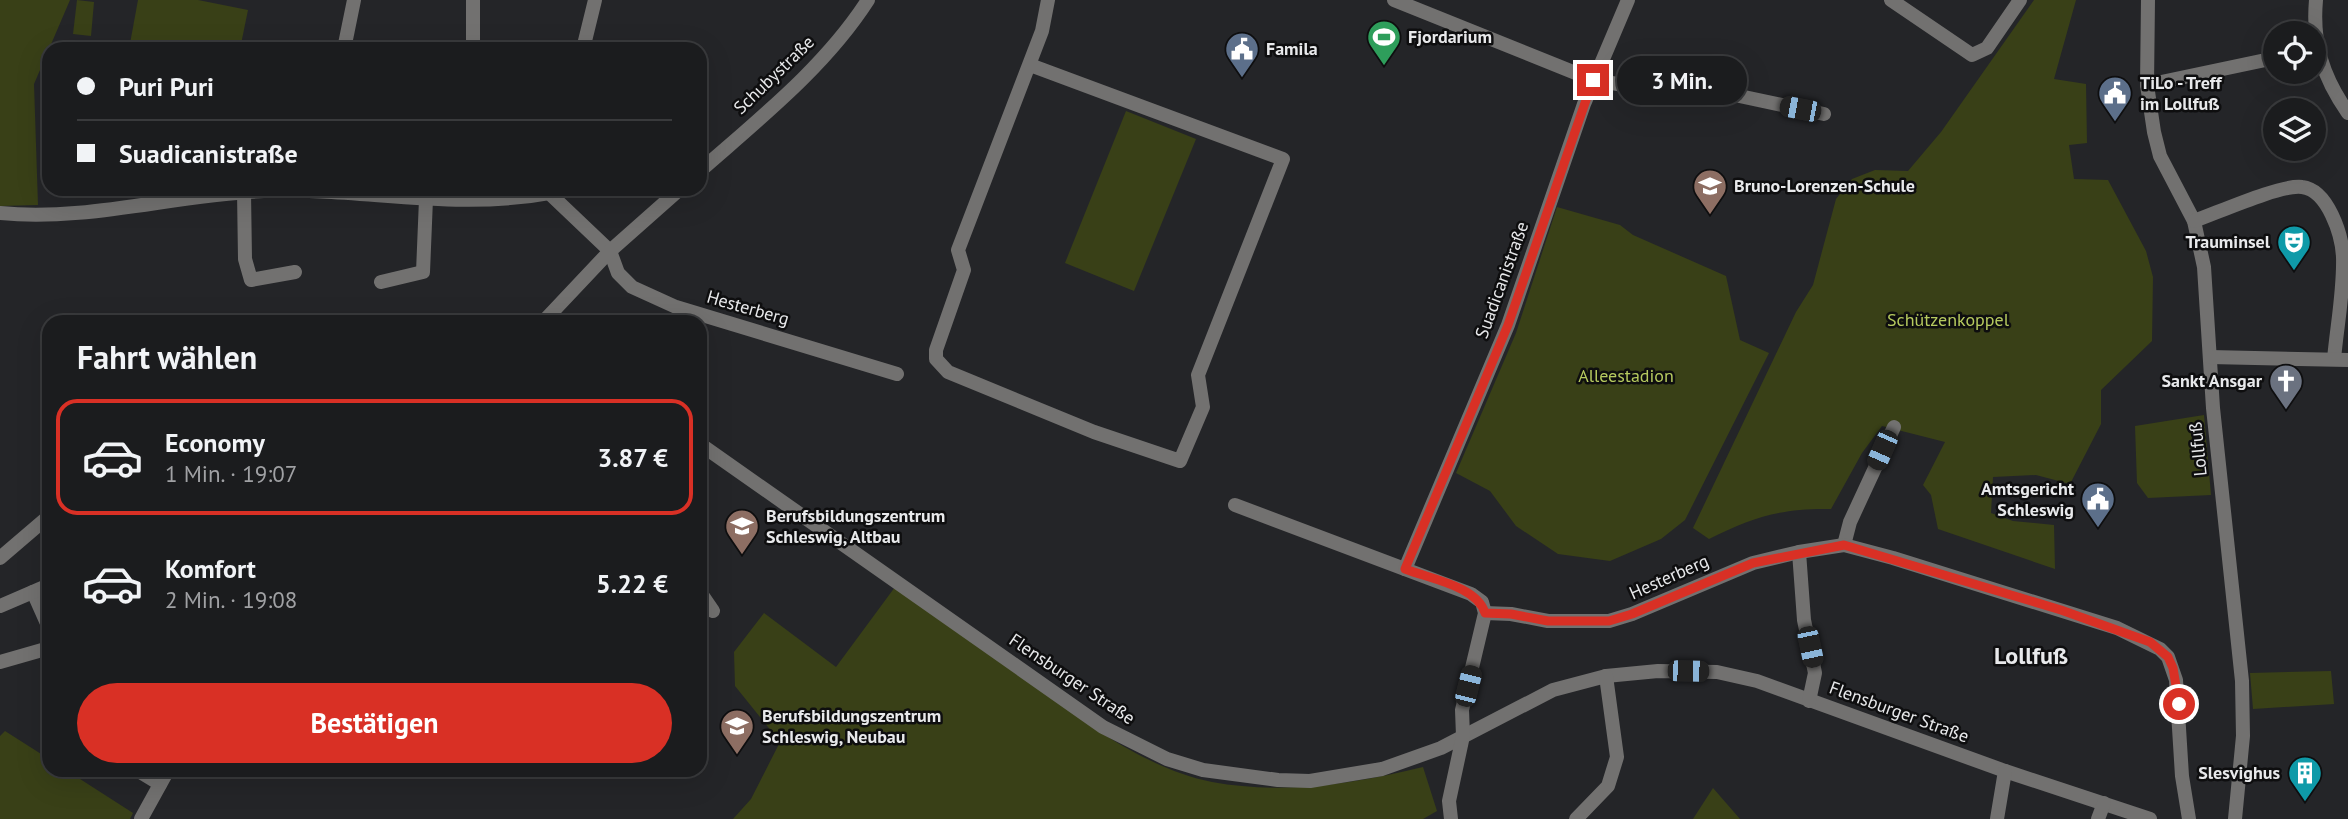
<!DOCTYPE html>
<html lang="de">
<meta charset="utf-8">
<style>
:root{--surface:#1b1c1e;--page:#28292b;--text:#f1f3f6;--muted:#a0a1a4;--line:#393a3c;--accent:#d93025}
body{margin:0;font-family:"PT Sans",sans-serif;background:var(--page);color:var(--text);height:100vh;display:flex;flex-direction:column;font-size:26px;white-space:nowrap}
*{box-sizing:border-box;margin:0}
p{font-size:23px;color:var(--muted)}
.icon{flex:none;width:38px;height:38px;fill:none;stroke:currentColor;stroke-width:2;stroke-linecap:round;stroke-linejoin:round}
.map{position:relative;flex:1;overflow:hidden}
.details{position:absolute;left:42px;top:315px;width:665px;height:462px;display:flex;flex-direction:column;background:var(--surface);border-radius:21px;box-shadow:0 7px 28px #0002,0 0 0 2px var(--line)}
.details>*{flex:none}
.top-card{position:absolute;left:42px;top:42px;width:665px;height:154px;border-radius:21px;box-shadow:0 7px 28px #0002,0 0 0 2px var(--line);display:grid;align-content:center;height:154px;padding:0 35px;background:var(--surface)}
.tools{position:absolute;left:2263px;top:21px;display:grid;gap:14px}
.tools a{display:grid;place-items:center;width:63px;height:63px;border-radius:50%;background:var(--surface);box-shadow:0 7px 28px #0002,0 0 0 2px var(--line);font-size:35px}
.end{position:absolute;width:32px;height:32px;margin:-16px;border:9px solid #d93025;background:#fff;box-shadow:0 0 0 4px #fff}
.from{border-radius:50%}
.bubble{position:absolute;height:49px;border-radius:24px;background:var(--surface);box-shadow:0 7px 28px #0002,0 0 0 2px var(--line);font-size:23px;font-weight:800;line-height:49px;text-align:center}
.car{position:absolute;width:21px;height:42px;margin:-21px -10px;border-radius:9px;box-shadow:0 0 5px 2px #0007;background:linear-gradient(#222 24%,#8ab4d8 0 40%,#222 0 76%,#8ab4d8 0 86%,#222 0)}
.top-card b{display:flex;align-items:center;gap:24px;height:66px;font-size:26px}
.top-card b+b{border-top:2px solid var(--line)}
.top-card i{width:18px;height:18px;background:var(--text)}
ul{padding:0;list-style:none}
li{display:flex;align-items:center;gap:21px;height:116px;margin:0 14px 10px;padding:0 21px;border:4px solid transparent;border-radius:21px}
li div{flex:1}
li b{display:block;font-size:26px}
li em{font-style:normal;font-weight:800}
li.selected{border-color:var(--accent)}
li>.icon{width:63px;height:63px;stroke-width:1.5}
h2{padding:0 35px;font-size:32px;line-height:84px}
.cta{display:flex;gap:14px;margin-top:auto;padding:14px 35px}
.cta a{flex:1;height:80px;border-radius:42px;background:var(--accent);color:#fff;font-size:28px;font-weight:800;line-height:80px;text-align:center}
.map>svg:first-child{display:block}
</style>
<div class="map">
<svg width="2348" height="819" viewBox="0 0 2348 819">
<rect width="100%" height="100%" fill="#242528"/>
<g fill="#394017">
<polygon points="0,0 70,0 34,84 38,205 0,206"/>
<polygon points="77,0 94,2 91,36 73,34"/>
<polygon points="138,0 198,0 248,10 240,49 129,49"/>
<path d="M 2034,0 L 2076,0 L 2054,79 L 2086,84 L 2087,143 L 2069,145 L 2074,179 L 2108,180 L 2146,251 L 2153,277 L 2152,341 L 2101,390 L 2101,424 L 2070,484 L 2036,475 L 1993,477 L 1991,513 L 2013,521 L 2054,525 L 2055,569 L 1938,529 L 1931,495 L 1923,485 L 1945,442 L 1882,426 L 1862,453 L 1831,509 C 1782,508 1753,517 1709,539 L 1693,528 L 1796,312 L 1813,285 L 1836,199 L 1852,179 L 1875,170 L 1908,171 L 1941,132 Z"/>
<polygon points="1126,111 1196,139 1134,291 1065,263"/>
<polygon points="1557,207 1620,225 1633,235 1726,276 1740,340 1769,353 1685,520 1661,539 1610,561 1558,554 1516,526 1490,491 1456,473 1516,333"/>
<polygon points="2204,415 2211,495 2148,498 2137,483 2135,426"/>
<path d="M 895,587 C 939,618 982,649 1026,680 C 1082,720 1143,768 1212,782 C 1284,795 1353,784 1423,767 L 1437,811 L 1423,819 L 733,819 L 751,799 L 780,742 L 735,686 L 734,652 L 764,613 L 836,667 Z"/>
<polygon points="2331,671 2334,704 2253,709 2250,673"/>
<polygon points="5,731 49,759 49,770 66,770 133,813 130,819 0,819 0,736"/>
<polygon points="1713,788 1740,819 1693,819"/>
</g>
<g fill="none" stroke-linecap="round" stroke-linejoin="round">
<g stroke="#727170" stroke-width="14">
<polyline points="473,0 473,49"/>
<polyline points="1394,0 1593,80 1655,90 1716,91 1824,114"/>
<polyline points="1891,0 1972,55 1987,48 2020,0"/>
<polyline points="2148,0 2147,85 2154,132 2160,156 2194,221 2204,267 2213,408 2242,681 2243,736 2235,819"/>
<path d="M 2316,0 C 2312,44 2323,77 2348,113"/>
<polyline points="344,49 354,0"/>
<polyline points="583,49 595,0"/>
<polyline points="1030,65 1283,159 1198,375 1203,407 1180,461 1094,432 948,372 936,359 936,350 964,270 958,250 1042,31 1048,0"/>
<polyline points="2147,85 2275,58"/>
<path d="M 700,171 C 759,119 825,67 868,0"/>
<polyline points="244,192 245,259 251,280 295,272"/>
<polyline points="549,193 610,251 618,273 632,287 676,307 897,374"/>
<path d="M 0,213 C 87,222 177,194 264,191 C 359,187 454,211 549,193"/>
<path d="M 2194,221 C 2217,213 2281,184 2302,187 C 2328,190 2342,235 2343,257 C 2344,290 2337,326 2334,359"/>
<polyline points="381,282 423,272 426,199"/>
<polyline points="543,322 610,251 680,189"/>
<polyline points="2210,357 2348,360"/>
<polyline points="700,444 1103,727 1167,759 1203,770 1278,780 1310,781 1382,769 1441,748 1553,690 1606,676 1658,671 1717,672 1757,681 2005,771 2150,819"/>
<polyline points="1235,505 1471,594 1482,602 1485,613 1462,710 1463,736 1449,801 1451,819"/>
<polyline points="1844,545 1850,522 1894,427"/>
<polyline points="1799,552 1804,620 1815,673 1809,701"/>
<polyline points="0,558 49,516"/>
<polyline points="1405,569 1508,325 1584,104 1628,0"/>
<polyline points="33,592 49,628"/>
<polyline points="700,592 713,611"/>
<polyline points="0,606 49,585"/>
<polyline points="1485,613 1511,614 1548,621 1609,621 1632,614 1753,563 1799,552 1844,545 1893,558 2117,628 2160,649 2168,657 2176,680 2182,776 2189,819"/>
<polyline points="0,662 49,648"/>
<polyline points="137,770 160,784"/>
<polyline points="141,819 168,770"/>
<polyline points="1576,819 1608,786 1617,757 1606,676"/>
<polyline points="1997,819 2005,771"/>
<polyline points="2098,819 2104,803"/>
</g>
</g>
<g fill="none" stroke-linecap="round" stroke-linejoin="round">
<path stroke="#d93025" stroke-width="9" d="M 1593,80 L 1508,325 L 1405,569 C 1430,579 1477,586 1485,613 L 1511,614 L 1548,621 L 1609,621 L 1632,614 L 1753,563 L 1844,545 L 2061,610 L 2150,642 L 2168,657 L 2173,668 L 2179,704"/>
</g>
<defs>
<g id="stadium-pin" transform="scale(1.75)"><path d="M0 17L-7.5 6A9.5 9.5 0 1 1 7.5 6Z" fill="#2e9e5b" stroke="#0e0e0f"/><path d="M0-5a6.5 5 0 1 0 0 10a6.5 5 0 1 0 0-10ZM-3.5-1.8h7v3.6h-7Z" fill="#fff"/></g>
<g id="civic-pin" transform="scale(1.75)"><path d="M0 17L-7.5 6A9.5 9.5 0 1 1 7.5 6Z" fill="#5c6f8a" stroke="#0e0e0f"/><path d="M-.6-6.5H3V-4.5H.6V-3L4-1V1h2V6H-6V1h2V-1L-.6-3ZM-1.2 2.5V6h2.4V2.5Z" fill="#fff"/></g>
<g id="school-pin" transform="scale(1.75)"><path d="M0 17L-7.5 6A9.5 9.5 0 1 1 7.5 6Z" fill="#8d6e63" stroke="#0e0e0f"/><path d="M0-5L7-2L0 1L-7-2ZM-4 1L0 2.5L4 1V4Q0 6-4 4Z" fill="#fff"/></g>
<g id="theatre-pin" transform="scale(1.75)"><path d="M0 17L-7.5 6A9.5 9.5 0 1 1 7.5 6Z" fill="#0f9aa8" stroke="#0e0e0f"/><path d="M-5-5.5Q0-4 5-5.5V0Q5 5 0 6Q-5 5-5 0ZM-3.3-2.5H-1v1.5H-3.3ZM1-2.5H3.3v1.5H1ZM-2.8 1Q0 5.5 2.8 1Z" fill="#fff"/></g>
<g id="church-pin" transform="scale(1.75)"><path d="M0 17L-7.5 6A9.5 9.5 0 1 1 7.5 6Z" fill="#6b7280" stroke="#0e0e0f"/><path d="M-1.2-6h2.4v3.5h3.3v2.4h-3.3V6h-2.4V-.1h-3.3v-2.4h3.3Z" fill="#fff"/></g>
<g id="building-pin" transform="scale(1.75)"><path d="M0 17L-7.5 6A9.5 9.5 0 1 1 7.5 6Z" fill="#0f9aa8" stroke="#0e0e0f"/><path d="M-4-6H4V6H1V3H-1V6H-4ZM-2.5-4.3h1.7v1.8h-1.7ZM.8-4.3h1.7v1.8H.8ZM-2.5-1h1.7V.8h-1.7ZM.8-1h1.7V.8H.8Z" fill="#fff"/></g>
</defs>
<g fill-rule="evenodd">
<use href="#stadium-pin" x="1384" y="37"/>
<use href="#civic-pin" x="1242" y="49"/>
<use href="#civic-pin" x="2115" y="93"/>
<use href="#school-pin" x="1710" y="186"/>
<use href="#theatre-pin" x="2294" y="242"/>
<use href="#church-pin" x="2286" y="381"/>
<use href="#civic-pin" x="2098" y="499"/>
<use href="#school-pin" x="742" y="526"/>
<use href="#school-pin" x="737" y="726"/>
<use href="#building-pin" x="2305" y="773"/>
</g>
<g text-anchor="middle" stroke-width="5" stroke-linejoin="round" paint-order="stroke">
<g font-size="18" font-weight="bold" fill="#e8e9eb" stroke="#0e0e0f" text-anchor="start">
<text x="1408" y="43">Fjordarium</text>
<text x="1266" y="55">Famila</text>
<text x="2140" y="89">TiLo - Treff<tspan x="2140" dy="21">im Lollfuß</tspan></text>
<text x="1734" y="192">Bruno-Lorenzen-Schule</text>
<text x="2270" y="248" text-anchor="end">Trauminsel</text>
<text x="2262" y="387" text-anchor="end">Sankt Ansgar</text>
<text x="2074" y="495" text-anchor="end">Amtsgericht<tspan x="2074" dy="21">Schleswig</tspan></text>
<text x="766" y="522">Berufsbildungszentrum<tspan x="766" dy="21">Schleswig, Altbau</tspan></text>
<text x="762" y="722">Berufsbildungszentrum<tspan x="762" dy="21">Schleswig, Neubau</tspan></text>
<text x="2280" y="779" text-anchor="end">Slesvighus</text>
</g>
<g font-size="18" fill="#e8e9eb" stroke="#0e0e0f">
<text transform="translate(774 75) rotate(-44)" y="6">Schubystraße</text>
<text transform="translate(1502 280) rotate(-70)" y="6">Suadicanistraße</text>
<text transform="translate(748 308) rotate(16)" y="6">Hesterberg</text>
<text transform="translate(2198 449) rotate(-96)" y="6">Lollfuß</text>
<text transform="translate(1669 577) rotate(-24)" y="6">Hesterberg</text>
<text transform="translate(1072 679) rotate(34)" y="6">Flensburger Straße</text>
<text transform="translate(1899 712) rotate(20)" y="6">Flensburger Straße</text>
</g>
<g font-size="18" fill="#b6ca5f" stroke="#0e0e0f">
<text x="1948" y="326">Schützenkoppel</text>
<text x="1626" y="382">Alleestadion</text>
</g>
<g font-size="24" font-weight="bold" fill="#e8e9eb" stroke="#0e0e0f">
<text x="2031" y="664">Lollfuß</text>
</g>
</g>
</svg>
<div class="tools">
<a><svg class="icon" aria-label="locate" viewBox="0 0 24 24"><circle cx="12" cy="12" r="6"/><path d="M12 2v4M12 18v4M2 12h4M18 12h4"/></svg></a>
<a><svg class="icon" aria-label="layers" viewBox="0 0 24 24"><path d="M12 4l9 5-9 5-9-5zM3 14l9 5 9-5"/></svg></a>
</div>
<i class="end from" style="left:2179px;top:704px"></i>
<i class="end" style="left:1593px;top:80px"></i>
<div class="bubble" style="left:1617px;top:56px;width:130px">3 Min.</div>
<i class="car" style="left:1800px;top:109px;rotate:281deg"></i>
<i class="car" style="left:1882px;top:450px;rotate:204deg"></i>
<i class="car" style="left:1810px;top:647px;rotate:168deg"></i>
<i class="car" style="left:1688px;top:671px;rotate:91deg"></i>
<i class="car" style="left:1468px;top:686px;rotate:14deg"></i>
<div class="top-card">
<b><i class="from"></i>Puri Puri</b>
<b><i></i>Suadicanistraße</b>
</div>
<section class="details">
<h2>Fahrt wählen</h2>
<ul>
<li class="selected"><svg class="icon" aria-label="car" viewBox="0 0 24 24"><path d="M5 17H2v-5l4-1 3-4h7l3 4 3 1v5h-3M9 17h6M6 11h13"/><circle cx="7" cy="17" r="2"/><circle cx="17" cy="17" r="2"/></svg><div><b>Economy</b><p>1 Min. · 19:07</p></div><em>3.87 €</em></li>
<li><svg class="icon" aria-label="car" viewBox="0 0 24 24"><path d="M5 17H2v-5l4-1 3-4h7l3 4 3 1v5h-3M9 17h6M6 11h13"/><circle cx="7" cy="17" r="2"/><circle cx="17" cy="17" r="2"/></svg><div><b>Komfort</b><p>2 Min. · 19:08</p></div><em>5.22 €</em></li>
</ul>
<div class="cta"><a>Bestätigen</a></div>
</section>
</div>
